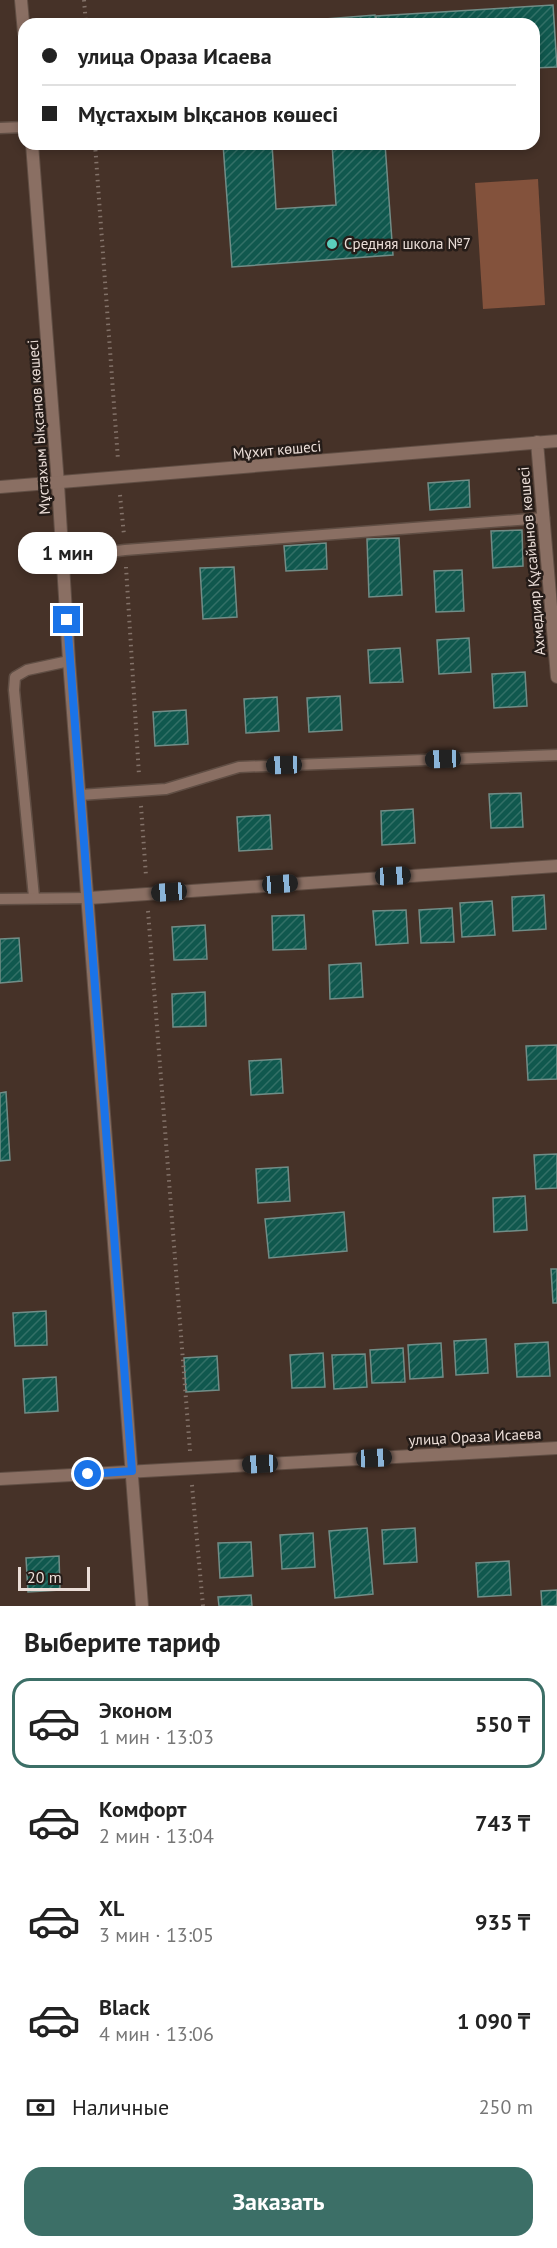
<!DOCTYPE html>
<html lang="ru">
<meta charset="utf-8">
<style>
:root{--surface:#fff;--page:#f6f6f6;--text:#222;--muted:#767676;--line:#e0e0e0;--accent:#3c6f67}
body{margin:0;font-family:"PT Sans",sans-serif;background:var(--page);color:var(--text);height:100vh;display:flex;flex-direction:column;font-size:22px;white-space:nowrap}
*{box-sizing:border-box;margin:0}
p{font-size:20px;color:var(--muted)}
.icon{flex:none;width:33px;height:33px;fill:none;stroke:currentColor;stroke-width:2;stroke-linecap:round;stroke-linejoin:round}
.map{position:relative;height:1606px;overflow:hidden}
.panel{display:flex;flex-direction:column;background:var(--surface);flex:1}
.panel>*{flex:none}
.banner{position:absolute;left:18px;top:18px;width:522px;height:132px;border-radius:18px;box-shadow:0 3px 9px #0003;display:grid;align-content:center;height:132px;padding:0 24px;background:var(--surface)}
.scale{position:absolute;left:18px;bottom:15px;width:72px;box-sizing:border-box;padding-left:6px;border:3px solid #ebded8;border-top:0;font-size:16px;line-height:21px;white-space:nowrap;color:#ebded8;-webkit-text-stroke:4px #251c18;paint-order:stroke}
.end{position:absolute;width:27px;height:27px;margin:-14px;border:8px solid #1a73e8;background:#fff;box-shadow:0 0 0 3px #fff}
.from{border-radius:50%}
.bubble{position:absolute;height:42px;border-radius:18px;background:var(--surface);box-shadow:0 3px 9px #0003;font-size:20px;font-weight:800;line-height:42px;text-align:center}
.car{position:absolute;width:18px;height:36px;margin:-18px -9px;border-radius:8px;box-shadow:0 0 4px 2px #0007;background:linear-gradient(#222 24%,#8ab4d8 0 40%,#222 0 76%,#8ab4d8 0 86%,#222 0)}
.banner b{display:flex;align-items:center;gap:21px;height:57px;font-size:22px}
.banner b+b{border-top:2px solid var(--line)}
.banner i{width:15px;height:15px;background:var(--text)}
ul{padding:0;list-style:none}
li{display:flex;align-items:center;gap:18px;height:90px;margin:0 12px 9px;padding:0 12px;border:3px solid transparent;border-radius:18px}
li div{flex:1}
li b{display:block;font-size:22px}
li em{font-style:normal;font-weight:800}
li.current{border-color:var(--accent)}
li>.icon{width:54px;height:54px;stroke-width:1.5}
h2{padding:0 24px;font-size:27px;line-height:72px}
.pay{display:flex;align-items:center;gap:15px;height:66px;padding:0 24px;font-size:22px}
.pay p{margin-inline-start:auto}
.cta{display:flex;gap:12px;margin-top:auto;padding:12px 24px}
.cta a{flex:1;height:69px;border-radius:18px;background:var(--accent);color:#fff;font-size:24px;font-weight:800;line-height:69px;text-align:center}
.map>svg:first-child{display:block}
</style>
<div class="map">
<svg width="557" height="1606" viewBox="0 0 557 1606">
<defs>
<pattern id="building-hatch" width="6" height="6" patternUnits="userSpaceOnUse" patternTransform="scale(1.5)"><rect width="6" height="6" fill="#10584e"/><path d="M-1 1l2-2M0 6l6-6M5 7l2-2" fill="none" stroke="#337067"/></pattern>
</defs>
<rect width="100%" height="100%" fill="#463228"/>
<polygon fill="#83523c" points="538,179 545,305 483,309 475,183"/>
<g fill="url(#building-hatch)" stroke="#718d87" stroke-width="1.5">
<polygon points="553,5 557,67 534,68 534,24 377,24 376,16"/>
<polygon points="375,15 376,24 261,24"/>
<polygon points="223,144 272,144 276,209 336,205 332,144 385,144 393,255 232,267"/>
<polygon points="469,480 470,507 430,510 428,483"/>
<polygon points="522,530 523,566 493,568 491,531"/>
<polygon points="399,538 402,595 369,597 367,539"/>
<polygon points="326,543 327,569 286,571 284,546"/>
<polygon points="234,567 237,617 203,619 200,568"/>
<polygon points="462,570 464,611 436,612 434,571"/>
<polygon points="469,638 471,672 439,674 437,640"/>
<polygon points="400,648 403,682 370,683 368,650"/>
<polygon points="525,672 527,706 494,708 492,674"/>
<polygon points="340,696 342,730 309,732 307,698"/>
<polygon points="277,697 279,731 246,733 244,699"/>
<polygon points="186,710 188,744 155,746 153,712"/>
<polygon points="521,793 523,827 491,828 489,794"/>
<polygon points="413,809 415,843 382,845 381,811"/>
<polygon points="270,815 272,849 239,851 237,817"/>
<polygon points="544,895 546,929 513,931 512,897"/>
<polygon points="492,901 495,935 462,937 460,903"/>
<polygon points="452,908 454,942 421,943 419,910"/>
<polygon points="406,910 408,943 376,945 373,911"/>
<polygon points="304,915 306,949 273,950 272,916"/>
<polygon points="205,925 207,959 174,960 172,927"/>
<polygon points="19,938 22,981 0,983 0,939"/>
<polygon points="361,963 363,997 330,999 329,965"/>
<polygon points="205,992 206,1026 173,1027 172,994"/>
<polygon points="557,1045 557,1079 528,1080 526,1046"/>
<polygon points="281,1059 283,1093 251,1095 249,1061"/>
<polygon points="6,1092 10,1160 0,1161 0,1093"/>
<polygon points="557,1154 557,1188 536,1189 534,1155"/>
<polygon points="288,1167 290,1201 258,1203 256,1169"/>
<polygon points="525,1196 527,1230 494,1232 493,1198"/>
<polygon points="344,1212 347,1251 269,1258 265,1219"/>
<polygon points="551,1269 557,1269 557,1303 553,1303"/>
<polygon points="46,1311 47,1345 15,1346 13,1313"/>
<polygon points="486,1339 488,1373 456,1375 454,1341"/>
<polygon points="548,1342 550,1376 517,1377 515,1344"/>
<polygon points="441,1343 443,1377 410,1379 408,1345"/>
<polygon points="403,1348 405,1382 372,1383 370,1350"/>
<polygon points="323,1353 325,1387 292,1388 290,1355"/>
<polygon points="365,1354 367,1387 334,1389 332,1355"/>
<polygon points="217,1356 219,1390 186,1392 184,1358"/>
<polygon points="56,1377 58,1411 25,1413 23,1379"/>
<polygon points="367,1528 373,1594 335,1598 329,1531"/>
<polygon points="415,1528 417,1562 384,1564 382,1530"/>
<polygon points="313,1533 315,1567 282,1569 280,1535"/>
<polygon points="251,1542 253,1576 220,1578 218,1543"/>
<polygon points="59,1556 60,1590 28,1592 26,1558"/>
<polygon points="509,1561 511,1595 478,1597 476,1563"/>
<polygon points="557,1590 557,1606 542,1606 541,1591"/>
<polygon points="251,1595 252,1606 219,1606 218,1597"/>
</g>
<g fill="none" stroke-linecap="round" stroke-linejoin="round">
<g stroke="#604e44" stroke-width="13">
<g id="service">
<polyline points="0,128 24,127"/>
<polyline points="64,558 125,550 544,518"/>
<polyline points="80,795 166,789 239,767 557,755"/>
<polyline points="34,897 14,690 15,677 27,670 69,661"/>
<polyline points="0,899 89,898"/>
</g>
</g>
<g stroke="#604e44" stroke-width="14">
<g id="minor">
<polyline points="537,442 557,677"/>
<polyline points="58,484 69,661 142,1606"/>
<polyline points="89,898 557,866"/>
<polyline points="0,1479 557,1448"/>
</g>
</g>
<g stroke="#604e44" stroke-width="14">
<g id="tertiary">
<polyline points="21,0 24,33"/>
<polyline points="32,144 58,484"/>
<polyline points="0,487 557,441"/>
</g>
</g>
<g stroke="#837269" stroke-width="4" stroke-dasharray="1.5 4.5" stroke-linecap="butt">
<polyline points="84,0 86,24"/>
<polyline points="95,144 118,460"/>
<polyline points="120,495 124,535"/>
<polyline points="126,567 139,775"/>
<polyline points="141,806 146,876"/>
<polyline points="148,911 190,1451"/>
<polyline points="192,1485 203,1606"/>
</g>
<use href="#service" stroke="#8a6f63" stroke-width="10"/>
<use href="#minor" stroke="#8a6f63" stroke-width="12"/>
<use href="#tertiary" stroke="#8a6f63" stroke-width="12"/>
</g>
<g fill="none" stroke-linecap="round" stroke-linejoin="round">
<polyline stroke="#1a73e8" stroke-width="8" points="67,620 132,1471 88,1474"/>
</g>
<circle fill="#5bcebc" stroke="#251c18" stroke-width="2" cx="332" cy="244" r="6"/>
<g text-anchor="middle" stroke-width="5" stroke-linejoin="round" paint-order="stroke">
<g font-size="15" fill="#ebded8" stroke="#251c18" text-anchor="start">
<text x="344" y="249">Средняя школа №7</text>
</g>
<g font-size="15" fill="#ebded8" stroke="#251c18">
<text transform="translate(39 427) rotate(-94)" y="5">Мұстахым Ықсанов көшесі</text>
<text transform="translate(277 450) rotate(-5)" y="5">Мұхит көшесі</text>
<text transform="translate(532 561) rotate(-95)" y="5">Ахмедияр Құсайынов көшесі</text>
<text transform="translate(475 1437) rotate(-3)" y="5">улица Ораза Исаева</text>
</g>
</g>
</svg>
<div class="scale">20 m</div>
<i class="end from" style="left:88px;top:1474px"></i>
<i class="end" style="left:67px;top:620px"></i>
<div class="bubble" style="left:18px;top:532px;width:99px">1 мин</div>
<i class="car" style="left:443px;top:759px;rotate:268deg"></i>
<i class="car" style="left:284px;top:765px;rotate:268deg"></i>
<i class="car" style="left:393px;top:876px;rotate:87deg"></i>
<i class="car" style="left:280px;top:884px;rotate:86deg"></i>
<i class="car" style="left:169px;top:892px;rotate:266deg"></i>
<i class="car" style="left:374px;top:1458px;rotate:87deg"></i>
<i class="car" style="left:260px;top:1464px;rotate:267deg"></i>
<div class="banner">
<b><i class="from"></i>улица Ораза Исаева</b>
<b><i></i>Мұстахым Ықсанов көшесі</b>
</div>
</div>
<section class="panel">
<h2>Выберите тариф</h2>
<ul>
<li class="current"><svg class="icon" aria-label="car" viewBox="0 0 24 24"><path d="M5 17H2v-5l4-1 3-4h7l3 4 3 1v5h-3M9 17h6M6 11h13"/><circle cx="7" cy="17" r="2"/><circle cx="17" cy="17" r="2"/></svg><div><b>Эконом</b><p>1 мин · 13:03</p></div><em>550 ₸</em></li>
<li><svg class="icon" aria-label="car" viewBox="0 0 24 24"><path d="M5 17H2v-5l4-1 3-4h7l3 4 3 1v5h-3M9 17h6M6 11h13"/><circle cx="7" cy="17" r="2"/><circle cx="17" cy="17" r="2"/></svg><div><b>Комфорт</b><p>2 мин · 13:04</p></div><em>743 ₸</em></li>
<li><svg class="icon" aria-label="car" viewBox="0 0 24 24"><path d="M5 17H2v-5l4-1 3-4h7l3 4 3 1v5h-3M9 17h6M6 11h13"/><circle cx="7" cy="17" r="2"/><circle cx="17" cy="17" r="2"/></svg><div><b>XL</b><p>3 мин · 13:05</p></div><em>935 ₸</em></li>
<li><svg class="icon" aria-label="car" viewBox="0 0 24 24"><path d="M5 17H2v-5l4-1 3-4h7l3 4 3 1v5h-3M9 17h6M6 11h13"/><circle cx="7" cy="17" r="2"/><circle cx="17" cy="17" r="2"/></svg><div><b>Black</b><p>4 мин · 13:06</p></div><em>1 090 ₸</em></li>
</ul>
<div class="pay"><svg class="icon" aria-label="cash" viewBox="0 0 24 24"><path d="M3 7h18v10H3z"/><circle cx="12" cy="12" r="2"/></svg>Наличные<p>250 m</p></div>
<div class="cta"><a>Заказать</a></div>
</section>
